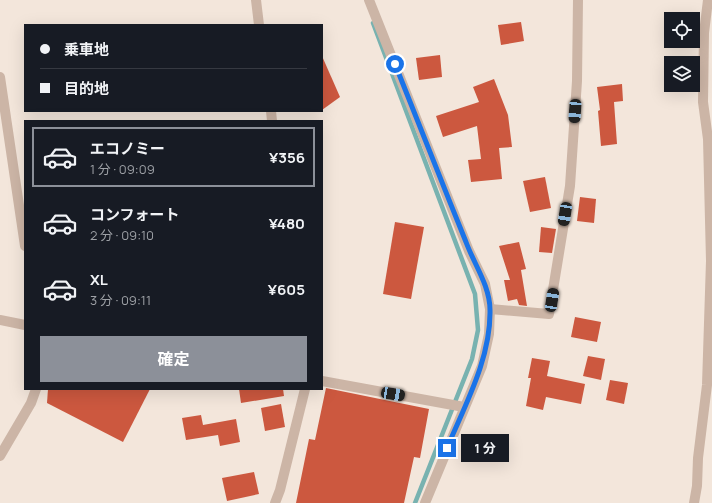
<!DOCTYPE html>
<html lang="ja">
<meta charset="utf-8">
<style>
:root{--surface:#171b24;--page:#20242c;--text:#f1f3f6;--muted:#9ea1a6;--line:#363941;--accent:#8c9099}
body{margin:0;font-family:Manrope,"Noto Sans JP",sans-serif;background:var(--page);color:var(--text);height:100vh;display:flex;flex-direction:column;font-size:15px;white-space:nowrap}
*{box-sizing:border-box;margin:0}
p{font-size:13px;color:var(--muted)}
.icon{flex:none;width:22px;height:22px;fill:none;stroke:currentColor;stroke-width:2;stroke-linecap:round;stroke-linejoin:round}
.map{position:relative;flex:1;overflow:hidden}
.panel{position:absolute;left:24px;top:120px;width:299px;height:270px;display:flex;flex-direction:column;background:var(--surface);border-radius:0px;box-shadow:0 4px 16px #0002}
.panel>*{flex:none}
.guide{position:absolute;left:24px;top:24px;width:299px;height:88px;border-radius:0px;box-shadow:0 4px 16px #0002;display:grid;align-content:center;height:88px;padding:0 16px;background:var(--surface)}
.controls{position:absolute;left:664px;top:12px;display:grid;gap:8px}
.controls a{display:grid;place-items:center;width:36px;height:36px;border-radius:0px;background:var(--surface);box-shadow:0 4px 16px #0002;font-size:20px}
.end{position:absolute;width:18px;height:18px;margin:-9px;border:5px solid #1a73e8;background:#fff;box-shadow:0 0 0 2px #fff}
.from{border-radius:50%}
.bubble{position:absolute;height:28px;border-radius:0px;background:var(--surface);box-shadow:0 4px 16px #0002;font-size:13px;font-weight:700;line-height:28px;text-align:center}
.car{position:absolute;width:12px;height:24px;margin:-12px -6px;border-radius:5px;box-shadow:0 0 3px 1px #0007;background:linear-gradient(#222 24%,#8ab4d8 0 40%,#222 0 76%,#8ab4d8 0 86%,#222 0)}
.guide b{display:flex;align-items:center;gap:14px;height:38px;font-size:15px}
.guide b+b{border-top:1px solid var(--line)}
.guide i{width:10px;height:10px;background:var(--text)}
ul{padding:7px 0 0;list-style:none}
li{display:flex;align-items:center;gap:12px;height:60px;margin:0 8px 6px;padding:0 8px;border:2px solid transparent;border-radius:0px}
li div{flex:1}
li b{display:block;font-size:15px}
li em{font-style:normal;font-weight:700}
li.selected{border-color:var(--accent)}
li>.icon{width:36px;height:36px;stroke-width:1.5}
.action{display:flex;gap:8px;margin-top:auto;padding:8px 16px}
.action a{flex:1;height:46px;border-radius:0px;background:var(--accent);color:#fff;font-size:16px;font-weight:700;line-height:46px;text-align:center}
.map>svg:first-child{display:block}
</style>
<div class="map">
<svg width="712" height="503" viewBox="0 0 712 503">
<rect width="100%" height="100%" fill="#f3e6db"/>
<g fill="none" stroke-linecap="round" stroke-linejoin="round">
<polyline stroke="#78b2b0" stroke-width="4.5" points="373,23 475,294 478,330 472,359 415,503"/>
</g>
<g fill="#cc583f">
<polygon points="521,22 524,41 501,45 498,25"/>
<polygon points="440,55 442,77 419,80 416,58"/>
<polygon points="322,56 340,97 322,110"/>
<polygon points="494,79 508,115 512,147 499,148 502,179 471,182 468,160 481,159 477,126 443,137 436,116 479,102 473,87"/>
<polygon points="622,84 623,101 614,102 617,144 601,146 598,111 600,110 597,87"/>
<polygon points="545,177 551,208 530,212 523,181"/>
<polygon points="580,197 596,199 594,223 577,221"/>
<polygon points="395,222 424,227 411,299 383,294"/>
<polygon points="541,227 556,229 552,253 539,252"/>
<polygon points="519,242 526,269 521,270 527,306 519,305 517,299 508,301 504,280 510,280 499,246"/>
<polygon points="575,317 601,322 597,342 571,337"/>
<polygon points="588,356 605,359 601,380 583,376"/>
<polygon points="532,358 550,361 547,376 585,384 581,404 546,397 543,410 526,406 531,378 528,378"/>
<polygon points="610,380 628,383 624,404 606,400"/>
<polygon points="326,388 429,409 420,458 414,457 404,503 296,503 309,439 315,440"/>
<polygon points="48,389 150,389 123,442 47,403"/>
<polygon points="239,389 283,389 284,396 241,403"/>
<polygon points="281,404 285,427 265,431 261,408"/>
<polygon points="201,415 203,425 236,419 240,442 220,446 218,435 186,440 182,418"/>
<polygon points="254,472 259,494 227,501 222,478"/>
</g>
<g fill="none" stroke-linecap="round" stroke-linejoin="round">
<g stroke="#ccb5a6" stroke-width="10">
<polyline points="256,0 259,25"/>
<polyline points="369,0 469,251 485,284 490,309"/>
<polyline points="0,77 25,246"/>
<polyline points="271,111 272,121"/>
<polyline points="0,320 25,325"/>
<polyline points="322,381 464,407"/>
<polyline points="0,456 31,403 36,389"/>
<polyline points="275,503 280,490 305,389"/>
<polyline points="425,503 482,366 489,334 490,309 549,314 570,186 577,81 578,0"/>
<polyline points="694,503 697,486 698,458 707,385 711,261 708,139 703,102 704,33 708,0"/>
</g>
</g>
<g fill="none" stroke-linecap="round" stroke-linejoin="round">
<path stroke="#1a73e8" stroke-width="5" d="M 395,64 C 419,124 442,183 466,242 C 474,264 490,286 490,310 C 491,358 465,405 447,448"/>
</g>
</svg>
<div class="controls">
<a><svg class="icon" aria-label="locate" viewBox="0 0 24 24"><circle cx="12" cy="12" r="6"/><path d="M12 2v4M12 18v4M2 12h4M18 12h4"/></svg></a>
<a><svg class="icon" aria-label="layers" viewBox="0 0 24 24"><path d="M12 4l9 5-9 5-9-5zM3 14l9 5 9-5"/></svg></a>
</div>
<i class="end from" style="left:395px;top:64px"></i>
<i class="end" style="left:447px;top:448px"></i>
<div class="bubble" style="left:461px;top:434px;width:48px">1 分</div>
<i class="car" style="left:575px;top:111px;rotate:184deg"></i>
<i class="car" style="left:565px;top:214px;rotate:189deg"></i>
<i class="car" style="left:552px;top:300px;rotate:9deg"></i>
<i class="car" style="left:393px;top:394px;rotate:100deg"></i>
<div class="guide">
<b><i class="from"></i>乗車地</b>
<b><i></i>目的地</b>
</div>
<section class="panel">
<ul>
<li class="selected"><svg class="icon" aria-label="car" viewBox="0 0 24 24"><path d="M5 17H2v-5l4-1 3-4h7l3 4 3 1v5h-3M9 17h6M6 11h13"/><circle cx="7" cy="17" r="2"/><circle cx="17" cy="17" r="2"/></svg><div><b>エコノミー</b><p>1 分 · 09:09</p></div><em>¥356</em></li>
<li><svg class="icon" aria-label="car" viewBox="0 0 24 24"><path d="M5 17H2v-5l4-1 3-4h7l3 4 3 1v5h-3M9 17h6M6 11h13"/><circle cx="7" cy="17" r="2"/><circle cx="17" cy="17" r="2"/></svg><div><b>コンフォート</b><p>2 分 · 09:10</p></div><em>¥480</em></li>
<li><svg class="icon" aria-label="car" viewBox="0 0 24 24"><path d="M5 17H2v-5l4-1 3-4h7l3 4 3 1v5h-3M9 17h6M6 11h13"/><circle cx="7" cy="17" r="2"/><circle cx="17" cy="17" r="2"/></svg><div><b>XL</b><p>3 分 · 09:11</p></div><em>¥605</em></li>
</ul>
<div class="action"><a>確定</a></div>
</section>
</div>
